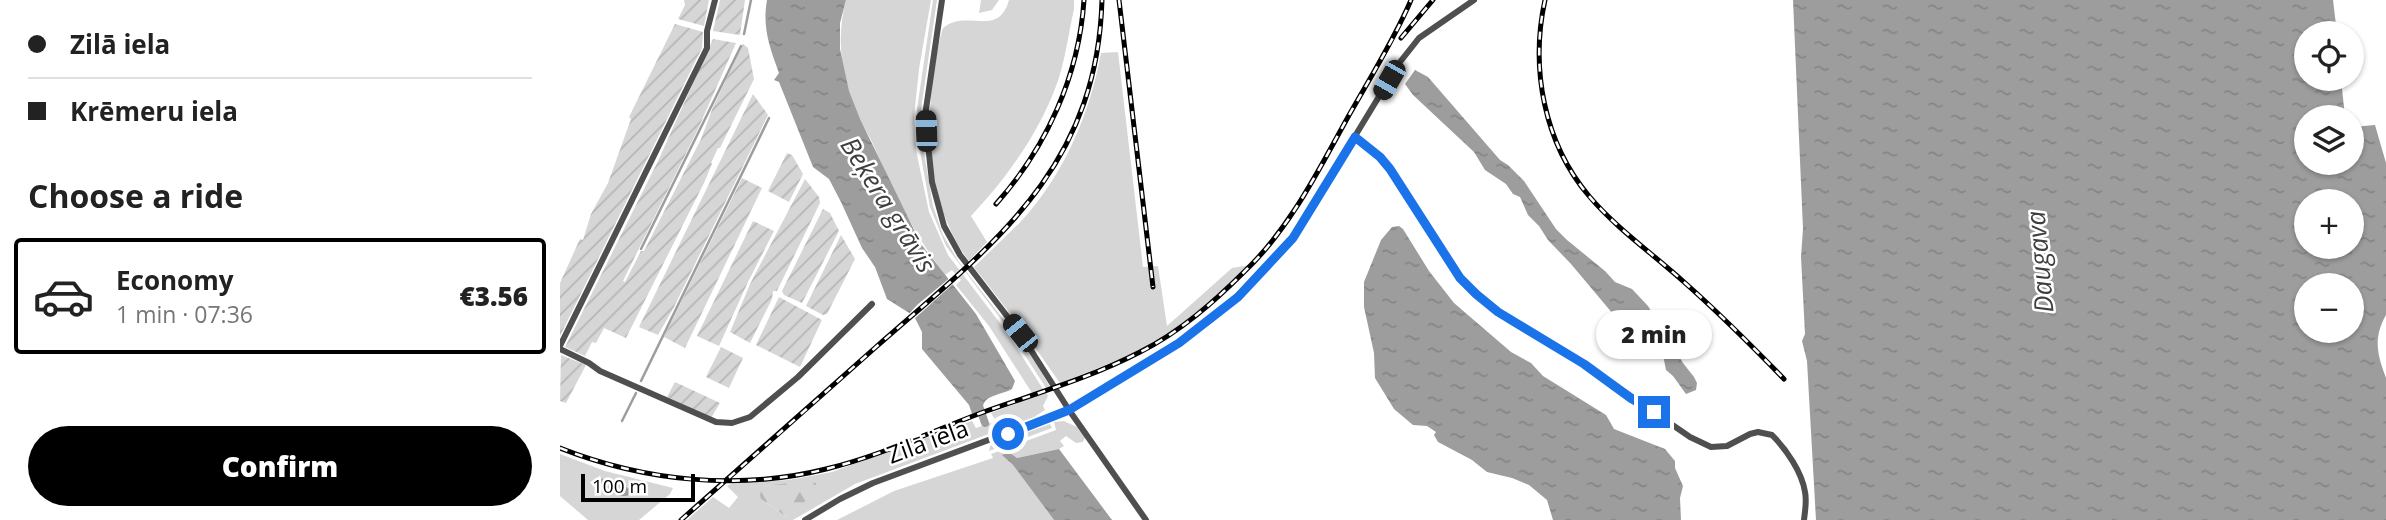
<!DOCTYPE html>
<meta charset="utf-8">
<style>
:root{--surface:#fff;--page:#f6f6f6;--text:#222;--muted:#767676;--line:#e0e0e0;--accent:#000}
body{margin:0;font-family:"Open Sans",sans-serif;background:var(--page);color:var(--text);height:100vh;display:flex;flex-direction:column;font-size:26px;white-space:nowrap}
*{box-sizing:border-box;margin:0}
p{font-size:23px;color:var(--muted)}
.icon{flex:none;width:38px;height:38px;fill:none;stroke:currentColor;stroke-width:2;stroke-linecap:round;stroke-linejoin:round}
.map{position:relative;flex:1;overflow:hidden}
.sheet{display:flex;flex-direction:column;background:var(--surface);width:560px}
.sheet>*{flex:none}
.banner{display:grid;align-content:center;height:154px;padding:0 28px;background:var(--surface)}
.controls{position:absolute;left:1734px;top:21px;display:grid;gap:14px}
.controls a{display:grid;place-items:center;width:70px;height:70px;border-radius:50%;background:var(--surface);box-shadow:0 2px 5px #0004;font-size:35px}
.scale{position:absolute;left:21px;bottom:18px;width:114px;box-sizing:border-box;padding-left:7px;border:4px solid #000;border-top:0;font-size:19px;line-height:24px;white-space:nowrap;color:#000;-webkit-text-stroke:5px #fff;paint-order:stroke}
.end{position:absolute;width:32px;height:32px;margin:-16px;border:9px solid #1a73e8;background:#fff;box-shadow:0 0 0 4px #fff}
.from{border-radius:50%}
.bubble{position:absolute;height:49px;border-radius:24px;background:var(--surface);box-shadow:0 2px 5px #0004;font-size:23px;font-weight:800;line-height:49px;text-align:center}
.car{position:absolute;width:21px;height:42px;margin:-21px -10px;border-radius:9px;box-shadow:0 0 5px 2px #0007;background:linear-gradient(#222 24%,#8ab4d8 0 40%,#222 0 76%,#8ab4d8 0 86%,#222 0)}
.banner b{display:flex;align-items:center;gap:24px;height:66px;font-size:26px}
.banner b+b{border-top:2px solid var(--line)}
.banner i{width:18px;height:18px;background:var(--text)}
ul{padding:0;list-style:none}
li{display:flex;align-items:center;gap:21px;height:116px;margin:0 14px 10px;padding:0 14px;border:4px solid transparent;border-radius:7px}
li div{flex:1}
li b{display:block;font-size:26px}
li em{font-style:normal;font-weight:800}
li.current{border-color:var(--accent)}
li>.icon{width:63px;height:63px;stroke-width:1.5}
h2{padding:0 28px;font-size:32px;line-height:84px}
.cta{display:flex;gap:14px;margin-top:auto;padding:14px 28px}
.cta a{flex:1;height:80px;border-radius:42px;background:var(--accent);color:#fff;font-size:28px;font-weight:800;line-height:80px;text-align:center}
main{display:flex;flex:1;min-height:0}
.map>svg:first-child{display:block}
</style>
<main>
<section class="sheet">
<div class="banner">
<b><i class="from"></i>Zilā iela</b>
<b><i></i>Krēmeru iela</b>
</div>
<h2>Choose a ride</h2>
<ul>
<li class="current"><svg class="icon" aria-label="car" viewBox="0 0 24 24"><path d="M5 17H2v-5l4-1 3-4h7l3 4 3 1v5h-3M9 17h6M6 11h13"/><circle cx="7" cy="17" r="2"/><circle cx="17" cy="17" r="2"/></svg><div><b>Economy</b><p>1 min · 07:36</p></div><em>€3.56</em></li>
</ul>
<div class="cta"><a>Confirm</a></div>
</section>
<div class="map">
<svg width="1826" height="520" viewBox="0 0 1826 520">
<defs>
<pattern id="forest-firs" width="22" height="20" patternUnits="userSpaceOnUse" patternTransform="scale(1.75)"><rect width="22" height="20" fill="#d6d6d6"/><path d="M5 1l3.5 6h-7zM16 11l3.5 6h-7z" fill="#b6b6b6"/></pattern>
<pattern id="garden-furrows" width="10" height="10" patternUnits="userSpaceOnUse" patternTransform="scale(1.75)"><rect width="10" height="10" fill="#d6d6d6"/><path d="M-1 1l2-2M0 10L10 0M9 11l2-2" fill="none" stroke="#b6b6b6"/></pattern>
<pattern id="water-ripples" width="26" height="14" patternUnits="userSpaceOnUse" patternTransform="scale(1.75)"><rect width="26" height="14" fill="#9d9d9d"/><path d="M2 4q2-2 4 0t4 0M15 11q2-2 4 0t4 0" fill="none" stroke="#858585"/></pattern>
</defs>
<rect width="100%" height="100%" fill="#fff"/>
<g fill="#d6d6d6" fill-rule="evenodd">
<path d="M 286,0 L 371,0 L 359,69 L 354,117 L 356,150 L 369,212 L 388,255 L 446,331 L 483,389 L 472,393 L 429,326 L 396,285 L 401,280 L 392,270 L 385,275 C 354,235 333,190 313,144 C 309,135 304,128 300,120 C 282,81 275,42 286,0 Z"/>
<polygon points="373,0 377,0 361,109 364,152 373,206 383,235 399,262 471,355 490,387 486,388 446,326 386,246 370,207 360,151 357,109"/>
<polygon points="421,0 439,0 432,10 419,13"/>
<path d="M 449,0 L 514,0 L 514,9 C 508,35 505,64 495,89 C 476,137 446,179 411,216 L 427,242 L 409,261 C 368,206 364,130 375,65 C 377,52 379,40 383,28 C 406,8 438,39 449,0 Z"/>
<path d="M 558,52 L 583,267 L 598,266 L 607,326 L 672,268 L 690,265 C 669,284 648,305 625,322 C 588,350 544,366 500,383 L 462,329 L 414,267 C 430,251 448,235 464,218 C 505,172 530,113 541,53 Z"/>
<path d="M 486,392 L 488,396 L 483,406 L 485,410 L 474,417 L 295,484 L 233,520 L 127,520 L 153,497 L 169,508 L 178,497 L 167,486 L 173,483 L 229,480 L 272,472 L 412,421 L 416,428 L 436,421 L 431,413 ZM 224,485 L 246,499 L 228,518 L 201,499 L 202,486 Z"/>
<polygon points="504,421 517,427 525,437 523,442 516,443 506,436 500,441 504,446 499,449 457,458 449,452 443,455 453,465 494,520 277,520 334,491 433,458 431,454 496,430 494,422"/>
<polygon points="490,424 492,428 429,451 430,446"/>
<polygon points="0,454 45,471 113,488 110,494 79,520 28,520 0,496"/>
</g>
<polygon fill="url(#forest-firs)" points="249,481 256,483 256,486 233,518 228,518 201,499 199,492 202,486"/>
<g fill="url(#garden-furrows)">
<polygon points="124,0 149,0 144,26 118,19 125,5"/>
<polygon points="160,0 185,0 180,35 153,31"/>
<polygon points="115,24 143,32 142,48 0,336 0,283 20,239 23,240 31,214 48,183 71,119 69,117"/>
<polygon points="153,39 176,43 138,129 63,281 65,282 81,251 84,251 141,139 153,107 183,44 188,48 194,79 160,148 158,148 151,163 152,164 144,183 66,338 44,328 36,343 32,342 25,356 5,347 98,161"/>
<polygon points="193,94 208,115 113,309 98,335 79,327"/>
<polygon points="227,153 232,155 243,174 229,202 208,191"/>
<polygon points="182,178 202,188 125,348 104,337"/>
<polygon points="245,179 259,197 260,203 217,291 213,291 212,299 190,343 170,332 190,284"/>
<polygon points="263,209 270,213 279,231 242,303 224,295 222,291"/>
<polygon points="193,221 214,231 188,282 159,346 137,336"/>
<polygon points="281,235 295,259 267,314 263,315 246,306"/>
<polygon points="219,297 262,320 240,367 196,345"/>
<polygon points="161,347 183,358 169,388 146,377"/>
<polygon points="1,355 26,365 6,403 0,401"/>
<polygon points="115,382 160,403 151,418 107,397"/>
</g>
<g fill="url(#water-ripples)" fill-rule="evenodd">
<path d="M 207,0 L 286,0 L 280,23 L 280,49 L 289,91 L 300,119 L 361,244 L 416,314 L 455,381 L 452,389 C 442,395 421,395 423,410 L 412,414 L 409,405 L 362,349 L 362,332 L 354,316 L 327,299 L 315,267 L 302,248 L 281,202 L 269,179 L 253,167 L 219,82 L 214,80 L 219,73 C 210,48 202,28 207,0 Z"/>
<path d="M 1233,0 L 1773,0 L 1777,33 L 1746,33 L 1746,79 L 1781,79 L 1785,117 L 1746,117 L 1746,163 L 1792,163 L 1792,127 L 1815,125 L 1826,163 L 1826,315 C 1813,338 1817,354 1826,378 L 1826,520 L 1256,520 L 1247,361 L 1242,341 L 1245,334 L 1241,257 L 1243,229 ZM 1792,201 L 1792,247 L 1746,247 L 1746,201 ZM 1792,285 L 1792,331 L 1746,331 L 1746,285 Z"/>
<polygon points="855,70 868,77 940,160 948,165 964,181 996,229 1007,240 1045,271 1055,282 1072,289 1088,306 1123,363 1134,377 1137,383 1136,390 1126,394 1113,376 1106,370 1103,355 1094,356 1087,345 1053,314 1011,264 988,240 979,226 968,215 960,197 953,194 946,184 925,170 914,152 853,95 845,84"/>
<polygon points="839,226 843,229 869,271 894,303 951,352 971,363 983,376 1046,415 1054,429 1105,449 1115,461 1115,468 1123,486 1120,498 1121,520 993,520 987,500 969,485 952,478 927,472 912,460 878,442 874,435 876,432 867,426 853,425 834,409 815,378 814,353 804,307 804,282 821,240 832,227"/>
<polygon points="499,449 552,520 494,520 453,465 442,455 449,452 457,458"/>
<path d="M 42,478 L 50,487 L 63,484 L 69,489 L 70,495 C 58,499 47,491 39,481 Z"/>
</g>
<polygon fill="#fff" points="391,277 395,282 353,320 348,315 357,305"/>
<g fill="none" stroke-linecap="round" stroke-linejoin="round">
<g stroke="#9d9d9d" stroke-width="2.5">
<polyline points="184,34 191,0"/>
<polyline points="81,249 181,46"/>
<polyline points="81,381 209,118"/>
<polyline points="62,421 76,393"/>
</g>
<polyline stroke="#9d9d9d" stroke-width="8" points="418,403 425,423"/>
<g stroke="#4f4f4f" stroke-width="6">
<polyline points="382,0 365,116 372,182 384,226 400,255 460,333 509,410 586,520"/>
<path d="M 795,137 L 820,157 L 830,169 L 900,278 L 938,312 L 1024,364 L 1130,437 L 1151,447 L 1167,446 L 1190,434 L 1198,432 L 1212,435 C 1226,449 1242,472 1245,492 C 1247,501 1245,511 1244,520"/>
<polyline points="0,346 147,48 147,31 155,0"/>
<polyline points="0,349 29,363 40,371 156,422 172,423 190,417 238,377 312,304"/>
<polyline points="245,520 280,499 313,483 509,410 601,355 653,318 695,280 733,238 840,62 859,38 914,0"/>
</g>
<g stroke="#000" stroke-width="5">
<g id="rail">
<polyline points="559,0 593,287"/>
<path d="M 985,0 C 970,68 984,143 1029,196 C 1056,228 1093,254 1124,282 C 1159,313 1191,345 1224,379"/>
<polyline points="841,38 873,0"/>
<path d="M 436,204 C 486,148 519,76 524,0"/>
<path d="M 0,448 C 84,481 178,491 266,469 C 320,456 370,432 421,413 C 474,394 530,378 580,352 C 620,332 654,302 685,271 C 730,228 758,171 788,117 C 810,78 834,40 851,0"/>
<path d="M 121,520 C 186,463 251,405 316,347 C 432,245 537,170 542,0"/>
</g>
</g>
<use href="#rail" stroke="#fff" stroke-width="2.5" stroke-dasharray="8" stroke-linecap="butt"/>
</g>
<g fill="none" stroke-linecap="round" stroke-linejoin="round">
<polyline stroke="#1a73e8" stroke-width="9" points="448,434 509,410 619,343 678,297 733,238 795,137 820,157 830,169 900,278 916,294 938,312 1024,364 1072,399 1094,412"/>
</g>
<g text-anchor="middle" stroke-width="5" stroke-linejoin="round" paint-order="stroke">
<g font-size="24" fill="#000" stroke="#fff">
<text transform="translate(368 442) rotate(-20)" y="8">Zilā iela</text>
</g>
<g font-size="26" font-style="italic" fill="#3e3e3e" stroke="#fff">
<text transform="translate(328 205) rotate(58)" y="9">Beķera grāvis</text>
<text transform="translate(1480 262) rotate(-95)" y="9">Daugava</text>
</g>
</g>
</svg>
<div class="controls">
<a><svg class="icon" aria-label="locate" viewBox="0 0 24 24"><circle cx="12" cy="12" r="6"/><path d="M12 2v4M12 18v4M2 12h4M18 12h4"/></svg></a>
<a><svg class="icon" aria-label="layers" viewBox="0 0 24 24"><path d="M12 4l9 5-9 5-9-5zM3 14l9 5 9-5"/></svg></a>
<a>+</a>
<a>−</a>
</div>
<div class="scale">100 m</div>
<i class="end from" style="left:448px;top:434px"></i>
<i class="end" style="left:1094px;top:412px"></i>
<div class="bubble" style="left:1036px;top:310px;width:116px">2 min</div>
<i class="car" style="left:829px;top:80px;rotate:210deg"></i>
<i class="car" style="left:366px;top:131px;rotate:358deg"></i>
<i class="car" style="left:460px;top:333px;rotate:321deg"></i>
</div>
</main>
